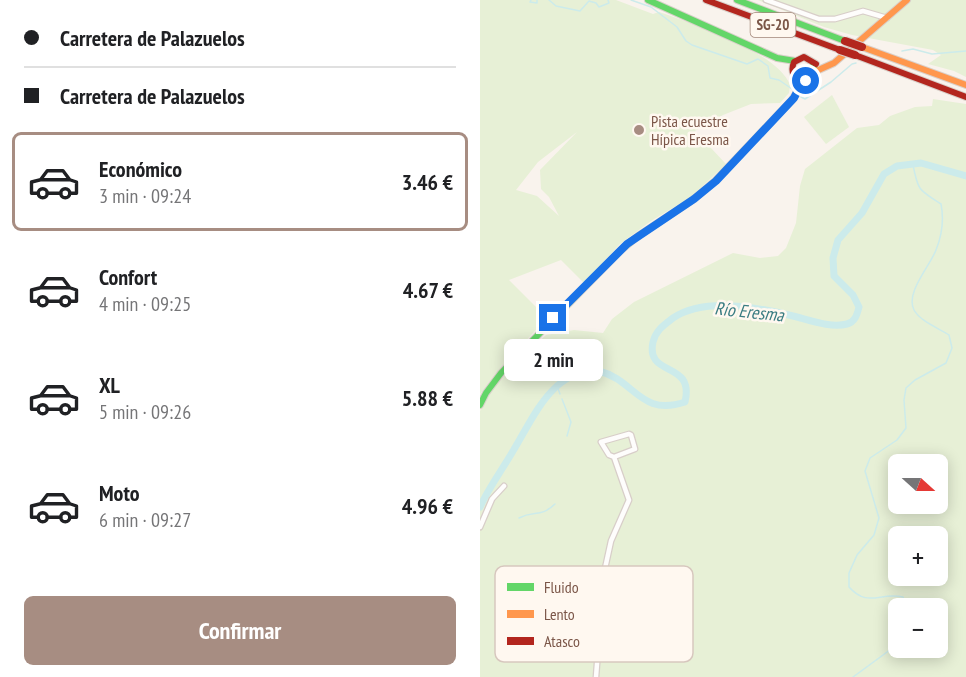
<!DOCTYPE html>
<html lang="es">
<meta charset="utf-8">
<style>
:root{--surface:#fff;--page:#f2f2f2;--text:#202124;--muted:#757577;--line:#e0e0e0;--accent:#a78d82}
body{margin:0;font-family:"PT Sans Narrow",sans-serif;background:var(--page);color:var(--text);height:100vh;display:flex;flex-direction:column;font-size:22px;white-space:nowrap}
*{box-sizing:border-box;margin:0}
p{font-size:20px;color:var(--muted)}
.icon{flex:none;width:33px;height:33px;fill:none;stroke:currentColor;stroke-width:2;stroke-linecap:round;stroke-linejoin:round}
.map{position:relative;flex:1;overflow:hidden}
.panel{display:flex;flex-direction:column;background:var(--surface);width:480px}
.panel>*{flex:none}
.banner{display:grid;align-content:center;height:132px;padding:0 24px;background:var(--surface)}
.needle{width:39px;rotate:111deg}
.buttons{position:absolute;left:408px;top:454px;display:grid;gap:12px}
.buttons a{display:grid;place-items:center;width:60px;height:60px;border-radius:9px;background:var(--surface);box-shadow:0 3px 15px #0003;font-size:30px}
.end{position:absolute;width:27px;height:27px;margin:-14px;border:8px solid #1a73e8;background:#fff;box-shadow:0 0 0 3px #fff}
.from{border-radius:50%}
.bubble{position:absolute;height:42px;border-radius:9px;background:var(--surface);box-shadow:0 3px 15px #0003;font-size:20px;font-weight:700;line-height:42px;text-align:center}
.banner b{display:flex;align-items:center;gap:21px;height:57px;font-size:22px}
.banner b+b{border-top:2px solid var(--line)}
.banner i{width:15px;height:15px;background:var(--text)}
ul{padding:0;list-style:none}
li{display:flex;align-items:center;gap:18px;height:99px;margin:0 12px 9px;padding:0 12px;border:3px solid transparent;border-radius:9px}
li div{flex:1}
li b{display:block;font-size:22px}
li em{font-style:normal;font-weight:700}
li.current{border-color:var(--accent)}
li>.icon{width:54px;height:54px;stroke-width:1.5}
.action{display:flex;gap:12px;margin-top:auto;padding:12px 24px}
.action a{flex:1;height:69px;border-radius:9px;background:var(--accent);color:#fff;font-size:24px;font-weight:700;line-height:69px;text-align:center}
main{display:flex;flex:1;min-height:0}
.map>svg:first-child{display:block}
</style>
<main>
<section class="panel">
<div class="banner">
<b><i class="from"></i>Carretera de Palazuelos</b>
<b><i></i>Carretera de Palazuelos</b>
</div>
<ul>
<li class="current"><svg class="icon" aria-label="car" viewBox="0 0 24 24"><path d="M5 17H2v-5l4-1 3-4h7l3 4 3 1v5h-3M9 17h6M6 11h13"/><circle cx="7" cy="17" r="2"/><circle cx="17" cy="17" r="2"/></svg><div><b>Económico</b><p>3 min · 09:24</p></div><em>3.46 €</em></li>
<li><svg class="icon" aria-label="car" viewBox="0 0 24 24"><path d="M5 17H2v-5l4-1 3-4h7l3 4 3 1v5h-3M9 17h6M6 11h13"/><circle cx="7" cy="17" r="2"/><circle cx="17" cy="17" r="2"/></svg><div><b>Confort</b><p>4 min · 09:25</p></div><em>4.67 €</em></li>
<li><svg class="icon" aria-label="car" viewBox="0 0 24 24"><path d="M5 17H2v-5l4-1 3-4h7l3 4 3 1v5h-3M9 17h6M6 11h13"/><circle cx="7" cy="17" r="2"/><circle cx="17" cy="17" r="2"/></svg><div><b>XL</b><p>5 min · 09:26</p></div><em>5.88 €</em></li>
<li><svg class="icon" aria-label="car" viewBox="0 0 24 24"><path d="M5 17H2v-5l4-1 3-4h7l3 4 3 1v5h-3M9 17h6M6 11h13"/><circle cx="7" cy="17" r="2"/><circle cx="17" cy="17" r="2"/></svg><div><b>Moto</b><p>6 min · 09:27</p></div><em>4.96 €</em></li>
</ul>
<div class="action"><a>Confirmar</a></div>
</section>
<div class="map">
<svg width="486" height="677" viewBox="0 0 486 677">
<rect width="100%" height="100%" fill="#f9f3ed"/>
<g fill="#e7f0d6" fill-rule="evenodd">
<path d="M 0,0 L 136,0 L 173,14 L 179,12 C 211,23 298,52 310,85 L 309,93 L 300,103 L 271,104 L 243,115 L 215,131 L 246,164 L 211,197 L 171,221 L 140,244 L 104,283 L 81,260 L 29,280 L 67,318 L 15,374 L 0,394 ZM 97,132 L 60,170 L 61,189 L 69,197 L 79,216 L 57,196 L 36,190 L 58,162 Z"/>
<polygon points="278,0 486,0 486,77 474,71 448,64 461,55 453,50 372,35 344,27"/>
<polygon points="352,95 369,127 346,144 324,117"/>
<path d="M 453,99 L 486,104 L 486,677 L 0,677 L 0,411 L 10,392 L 35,364 L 66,335 L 94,330 L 123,333 L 132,319 L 154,302 L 253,253 L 280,258 L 298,256 L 306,248 L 316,223 L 320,186 L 325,169 L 377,128 L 399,125 L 410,116 L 435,107 L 452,106 ZM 418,465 L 458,465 L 458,504 L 418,504 ZM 418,537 L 458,537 L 458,576 L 418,576 ZM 418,609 L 458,609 L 458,648 L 418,648 Z"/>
</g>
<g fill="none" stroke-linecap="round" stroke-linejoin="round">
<g stroke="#ccebeb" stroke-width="1.5">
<polyline points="51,0 50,2 57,3 57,0"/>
<polyline points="69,0 76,6 100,11 109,1 116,3 119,7 129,3 128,0"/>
<polyline points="151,0 171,7 197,27 206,41 212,45 267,64 278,59 288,66 290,78 299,80 312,89"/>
<polyline points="422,51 433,49 452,54 486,51"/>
<polyline points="321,97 325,99 351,82 372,64 376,63"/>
<polyline points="77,386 80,394"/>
<polyline points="82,399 91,422 87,436"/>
<path d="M 39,518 C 55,510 60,518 75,504"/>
<path d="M 429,609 L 423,597 C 399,592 388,608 369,587 L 369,573 L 377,555 L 394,535 L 399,518 L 385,471 L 390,458 L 417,440 L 426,428 L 424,400 L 426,388 L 435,380 L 466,363 L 472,348 L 469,335 C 458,328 440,321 434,310 C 425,293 450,266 456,250 C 462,235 464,219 461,204 C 439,190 438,191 433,165"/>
<polyline points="373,677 418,644"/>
</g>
<path stroke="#ccebeb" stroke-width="7" d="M 0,507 C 9,487 22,470 33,451 C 46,430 58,403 77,386 C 87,377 105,368 119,371 C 155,380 160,417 205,402 C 215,360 165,378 173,342 C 176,330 184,325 193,318 C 226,296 281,308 317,317 C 332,321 352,328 367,324 C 375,322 377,315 379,307 L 373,295 L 354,276 L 353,258 L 358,240 L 382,213 L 404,174 L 417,166 L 441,163 L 486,176"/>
<g stroke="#d8cec9" stroke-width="7">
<g id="street">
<polyline points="286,0 339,19 355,19 383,11 407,18"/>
<polyline points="0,527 12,499 24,486"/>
<polyline points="116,677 124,573 131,541 149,500 134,457 129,455 121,442 149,434 151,435 155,449 134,457"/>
</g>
</g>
<g stroke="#dad0ca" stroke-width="8">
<g id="fast">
<polyline points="168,0 297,58 315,61"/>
<polyline points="257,0 365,41"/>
<polyline points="0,405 6,393 21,373 140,251 158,236 214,199 235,181 312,100 324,81 333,76 335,70 333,63"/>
</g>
</g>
<g stroke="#dad0ca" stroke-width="8">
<g id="slow">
<polyline points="382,47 486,85"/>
<polyline points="334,72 354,63 427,0"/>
</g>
</g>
<g stroke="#dad0ca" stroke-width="8">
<g id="jam">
<polyline points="226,0 360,50"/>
<polyline points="375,55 486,97"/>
<path d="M 324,81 C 314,79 310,72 314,62 L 324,57 L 336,64"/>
</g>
</g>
<use href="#street" stroke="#fefdfc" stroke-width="4.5"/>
<use href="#fast" stroke="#63d668" stroke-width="6"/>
<use href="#slow" stroke="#ff974d" stroke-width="6"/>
<use href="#jam" stroke="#b3261e" stroke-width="6"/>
<g stroke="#dacfca" stroke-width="10" stroke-linecap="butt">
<g id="jam-bridge">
<polyline points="365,41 382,47"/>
<polyline points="360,50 375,55"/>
</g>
</g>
<use href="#jam-bridge" stroke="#b3261e" stroke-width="8"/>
</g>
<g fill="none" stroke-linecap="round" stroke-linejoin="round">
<polyline stroke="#1a73e8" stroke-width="8" points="73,318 147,244 214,199 236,181 314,98 317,92 316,79 326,81"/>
</g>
<circle fill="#a78d82" stroke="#fff8f0" stroke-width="2" cx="159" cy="130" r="6"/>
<g text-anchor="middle" stroke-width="5" stroke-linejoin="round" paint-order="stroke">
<rect fill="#fff8f0" stroke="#a3877a" stroke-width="1.5" x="270.5" y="13" width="45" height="24" rx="4.5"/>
<g font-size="15" font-weight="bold" fill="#7b5648">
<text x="293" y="30">SG-20</text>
</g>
<g font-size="16" fill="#7b5648" stroke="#fff8f0" text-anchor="start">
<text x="171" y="127">Pista ecuestre<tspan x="171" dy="18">Hípica Eresma</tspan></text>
</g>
<g font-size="18" font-style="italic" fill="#3a7c82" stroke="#fff8f0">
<text transform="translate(269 312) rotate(6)" y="6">Río Eresma</text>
</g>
</g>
<rect x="15" y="566" width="198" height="96" rx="9" fill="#fff8f0" stroke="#d7c7be" stroke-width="1.5"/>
<rect x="27" y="583" width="27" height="8" fill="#63d668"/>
<rect x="27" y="610" width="27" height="8" fill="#ff974d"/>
<rect x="27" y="637" width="27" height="8" fill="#b3261e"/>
<g font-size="16" fill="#7b5648">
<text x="64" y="593">Fluido</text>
<text x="64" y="620">Lento</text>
<text x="64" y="647">Atasco</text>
</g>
</svg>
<div class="buttons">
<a><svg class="needle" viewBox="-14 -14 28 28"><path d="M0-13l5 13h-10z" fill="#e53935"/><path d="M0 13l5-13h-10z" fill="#757577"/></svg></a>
<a>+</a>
<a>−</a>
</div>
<i class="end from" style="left:326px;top:81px"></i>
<i class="end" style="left:73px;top:318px"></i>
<div class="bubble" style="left:24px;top:339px;width:99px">2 min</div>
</div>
</main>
